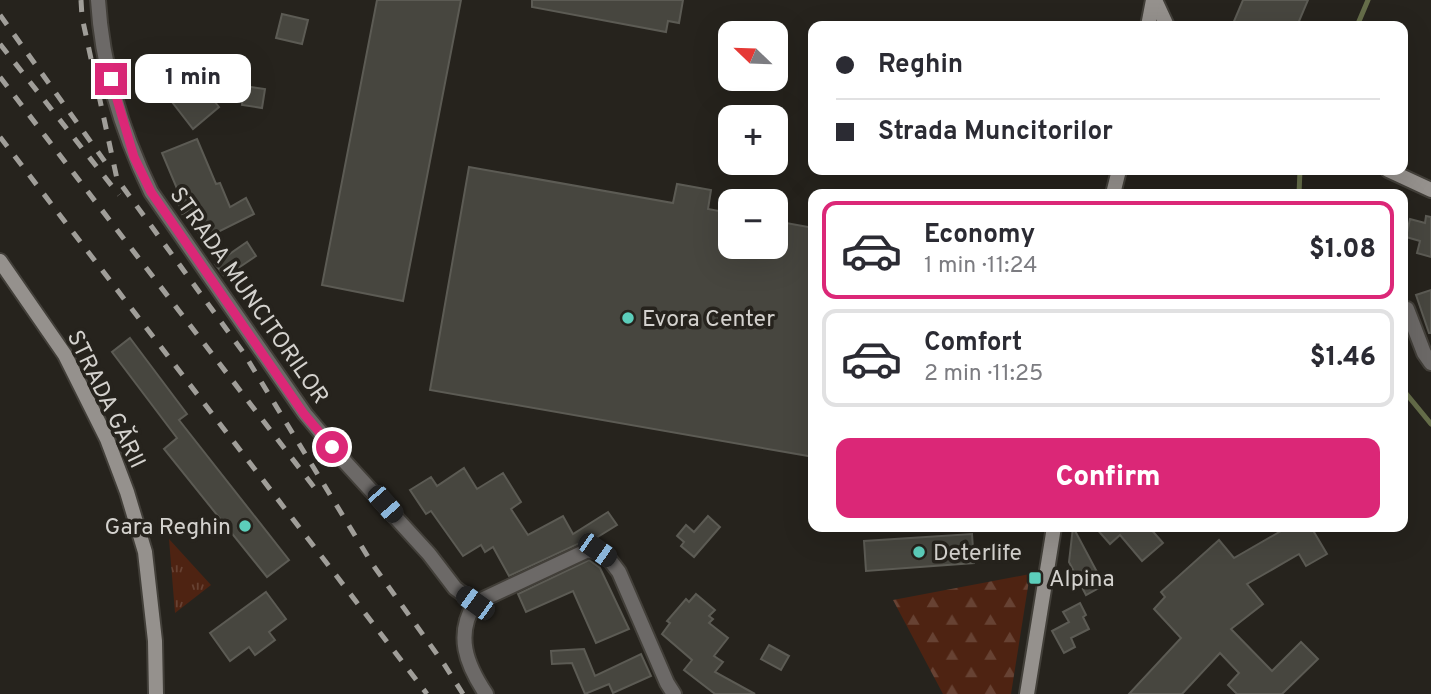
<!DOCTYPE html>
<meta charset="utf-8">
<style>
:root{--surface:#fff;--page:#f2f2f3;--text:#2b2b33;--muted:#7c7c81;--line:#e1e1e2;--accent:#db2777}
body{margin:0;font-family:Overpass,sans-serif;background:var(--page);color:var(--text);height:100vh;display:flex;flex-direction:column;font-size:26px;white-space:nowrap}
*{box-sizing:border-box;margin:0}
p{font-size:23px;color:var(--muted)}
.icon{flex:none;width:38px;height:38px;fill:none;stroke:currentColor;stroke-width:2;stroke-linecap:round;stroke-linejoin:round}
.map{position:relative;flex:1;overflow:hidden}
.panel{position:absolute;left:808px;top:189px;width:600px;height:343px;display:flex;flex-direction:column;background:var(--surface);border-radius:14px;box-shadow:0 7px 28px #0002}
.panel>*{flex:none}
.banner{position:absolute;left:808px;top:21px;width:600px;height:154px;border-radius:14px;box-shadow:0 7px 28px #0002;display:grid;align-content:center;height:154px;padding:0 28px;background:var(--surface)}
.needle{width:46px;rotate:293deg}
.tools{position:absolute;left:718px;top:21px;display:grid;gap:14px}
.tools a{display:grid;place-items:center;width:70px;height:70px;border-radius:14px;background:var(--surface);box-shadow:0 7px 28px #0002;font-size:35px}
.end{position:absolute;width:32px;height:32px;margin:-16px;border:9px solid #db2777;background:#fff;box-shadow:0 0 0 4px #fff}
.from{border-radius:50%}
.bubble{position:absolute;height:49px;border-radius:14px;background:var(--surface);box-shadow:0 7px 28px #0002;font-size:23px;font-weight:800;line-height:49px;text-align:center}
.car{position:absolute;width:21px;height:42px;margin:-21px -10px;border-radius:9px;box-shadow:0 0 5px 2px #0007;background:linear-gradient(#222 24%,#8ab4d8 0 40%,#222 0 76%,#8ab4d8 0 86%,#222 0)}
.banner b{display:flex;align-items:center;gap:24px;height:66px;font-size:26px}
.banner b+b{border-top:2px solid var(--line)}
.banner i{width:18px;height:18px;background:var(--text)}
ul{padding:12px 0 0;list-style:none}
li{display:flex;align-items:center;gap:21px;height:98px;margin:0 14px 10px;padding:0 14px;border:4px solid var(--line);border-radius:14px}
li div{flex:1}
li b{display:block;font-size:26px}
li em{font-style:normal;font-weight:800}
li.on{border-color:var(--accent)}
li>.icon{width:63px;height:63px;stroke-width:1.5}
.cta{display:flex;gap:14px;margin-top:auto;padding:14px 28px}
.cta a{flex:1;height:80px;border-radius:14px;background:var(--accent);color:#fff;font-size:28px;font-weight:800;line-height:80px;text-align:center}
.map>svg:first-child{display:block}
</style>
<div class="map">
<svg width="1431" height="694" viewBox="0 0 1431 694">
<defs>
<pattern id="grass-tufts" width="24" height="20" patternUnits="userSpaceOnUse" patternTransform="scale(1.75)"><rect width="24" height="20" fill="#4e2312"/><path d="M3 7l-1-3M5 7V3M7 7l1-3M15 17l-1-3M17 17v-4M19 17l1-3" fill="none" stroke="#674233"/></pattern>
<pattern id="forest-firs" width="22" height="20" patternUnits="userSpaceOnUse" patternTransform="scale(1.75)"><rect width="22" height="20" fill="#4e2312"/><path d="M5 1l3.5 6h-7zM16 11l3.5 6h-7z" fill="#674233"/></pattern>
</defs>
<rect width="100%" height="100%" fill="#26231d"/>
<polygon fill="url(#grass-tufts)" points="169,539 211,585 175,613"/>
<polygon fill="url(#forest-firs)" points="1030,574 1011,694 943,694 893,600"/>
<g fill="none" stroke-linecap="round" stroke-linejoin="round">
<g stroke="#666e4a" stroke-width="5">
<polyline points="1357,26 1368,0"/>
<polyline points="1299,194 1300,170"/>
<polyline points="1404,391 1431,424"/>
</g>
</g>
<g fill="#47463f" stroke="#5c5b54" stroke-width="2">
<polygon points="377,0 461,0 403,301 322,285"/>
<polygon points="532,0 683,0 679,23 668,21 666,32 532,7"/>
<polygon points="1243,0 1308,0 1297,26 1232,26"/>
<polygon points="282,14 308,20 302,44 276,38"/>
<polygon points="165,57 192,88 199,82 219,107 193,129 148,71"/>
<polygon points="244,86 265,89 262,108 242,105"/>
<polygon points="197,139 216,184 220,183 230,207 246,198 254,214 202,240 188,212 182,214 177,200 181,198 162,153"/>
<polygon points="469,167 673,203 677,184 711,190 708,209 730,213 730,247 775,247 775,221 814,228 814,457 430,390"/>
<polygon points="1426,216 1431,217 1431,257 1417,253 1420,241 1406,237 1410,219 1425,223"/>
<polygon points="247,242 256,256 225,277 215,264"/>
<polygon points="1431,290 1431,333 1429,333 1416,295"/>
<polygon points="130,338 187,414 179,420 289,560 267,577 164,449 177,438 112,352"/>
<polygon points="464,468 477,489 503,473 521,502 511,509 528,535 563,516 573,534 608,512 617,525 591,541 582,542 509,576 493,547 485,552 481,545 463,556 431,511 426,514 410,490 431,477 437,486"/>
<polygon points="708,516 720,527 694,557 681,546 684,542 677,536 686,525 694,532"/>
<polygon points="1073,527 1104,585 1086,595 1069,562"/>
<polygon points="1095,527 1149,527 1163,543 1142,561 1120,535 1110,544"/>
<polygon points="1288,527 1311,527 1327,554 1306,566 1299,554 1247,584 1263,604 1231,629 1272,671 1301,642 1318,659 1282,694 1237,694 1228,685 1239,673 1220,653 1182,694 1129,694 1181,638 1154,609 1165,597 1161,592 1219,540 1234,558"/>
<polygon points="972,534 974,563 866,571 864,541"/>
<polygon points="589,560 600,568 629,629 596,643 573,591 526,612 518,594"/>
<polygon points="266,592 286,619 269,632 275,640 255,655 249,647 230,661 210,633"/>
<polygon points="696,594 715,610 709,616 713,619 709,623 728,638 714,656 723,662 715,672 755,694 715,694 684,670 692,660 662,634 670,623 667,621 686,599 689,602"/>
<polygon points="1080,603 1086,615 1083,617 1089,629 1071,638 1075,647 1064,653 1052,631 1069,622 1063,612"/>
<polygon points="769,645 789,656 781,670 761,659"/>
<polygon points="584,649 595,676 641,654 651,676 613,693 609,684 585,694 572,663 552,664 551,651"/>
</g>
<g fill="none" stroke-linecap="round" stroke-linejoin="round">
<g stroke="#423f39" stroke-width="18">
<g id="minor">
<path d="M 98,0 C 102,66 122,132 151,192 L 305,414 L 346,463 L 429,554 L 455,588 L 475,603"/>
<polyline points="1407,309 1424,353 1431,363"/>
<path d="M 486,694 C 466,664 455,635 475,603 L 586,551 L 597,550 L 609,559 L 619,572 L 667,683 L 674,694"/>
</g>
</g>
<g stroke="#423f39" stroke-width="18">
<g id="secondary">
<polyline points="1155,0 1167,26"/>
<polyline points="1148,26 1153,0"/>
<polyline points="1388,170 1431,190"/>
<polyline points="1113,194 1119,170"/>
<polyline points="0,261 65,355 107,439 127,492 145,552 155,641 156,694"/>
<polyline points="1027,694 1054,527"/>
</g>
</g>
<use href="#minor" stroke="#6c6967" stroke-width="14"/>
<use href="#secondary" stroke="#95918d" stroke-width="14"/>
<g stroke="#a09e99" stroke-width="5" stroke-dasharray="12 12" stroke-linecap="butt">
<polyline points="81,0 82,17 117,179 243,352 373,565 444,664 463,694"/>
<polyline points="0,15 108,166"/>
<polyline points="0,44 119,195"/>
<polyline points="0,77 317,491"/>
<polyline points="0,137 427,694"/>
</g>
</g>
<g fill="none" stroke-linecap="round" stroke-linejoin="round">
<polyline stroke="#db2777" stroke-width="9" points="111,79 134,157 151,192 304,414 332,447"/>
</g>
<g fill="#5ccebb" stroke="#26231d" stroke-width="2.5">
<circle cx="628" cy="318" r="7"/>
<circle cx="245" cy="526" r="7"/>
<circle cx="919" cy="552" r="7"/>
<rect x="1028" y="571" width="14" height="14" rx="3.5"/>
</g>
<g text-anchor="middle" stroke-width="7" stroke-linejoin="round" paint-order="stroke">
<g font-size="23" fill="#d4d2ce" stroke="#26231d">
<text transform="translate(250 295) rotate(55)" y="8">STRADA MUNCITORILOR</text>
<text transform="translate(107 399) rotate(64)" y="8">STRADA GĂRII</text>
</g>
<g font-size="23" fill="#d4d2ce" stroke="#26231d" text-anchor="start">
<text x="642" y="326">Evora Center</text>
<text x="231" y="534" text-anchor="end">Gara Reghin</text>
<text x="933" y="560">Deterlife</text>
<text x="1049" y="586">Alpina</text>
</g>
</g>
</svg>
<div class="tools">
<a><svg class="needle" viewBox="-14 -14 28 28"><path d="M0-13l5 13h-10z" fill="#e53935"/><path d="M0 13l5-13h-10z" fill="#7c7c81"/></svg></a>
<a>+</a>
<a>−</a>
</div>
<i class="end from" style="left:332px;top:447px"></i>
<i class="end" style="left:111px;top:79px"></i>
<div class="bubble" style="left:135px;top:54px;width:116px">1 min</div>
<i class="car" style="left:385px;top:504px;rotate:139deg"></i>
<i class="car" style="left:597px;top:550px;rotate:125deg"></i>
<i class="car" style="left:475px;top:603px;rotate:306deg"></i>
<div class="banner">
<b><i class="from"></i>Reghin</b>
<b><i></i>Strada Muncitorilor</b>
</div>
<section class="panel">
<ul>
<li class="on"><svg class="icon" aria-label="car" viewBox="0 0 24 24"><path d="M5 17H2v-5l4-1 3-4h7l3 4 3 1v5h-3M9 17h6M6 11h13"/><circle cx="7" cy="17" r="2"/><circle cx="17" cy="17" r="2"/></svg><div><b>Economy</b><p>1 min · 11:24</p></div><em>$1.08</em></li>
<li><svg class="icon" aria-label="car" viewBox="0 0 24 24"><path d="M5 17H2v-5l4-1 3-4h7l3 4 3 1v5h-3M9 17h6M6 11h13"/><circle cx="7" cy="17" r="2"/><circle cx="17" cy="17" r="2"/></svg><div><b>Comfort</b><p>2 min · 11:25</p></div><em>$1.46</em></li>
</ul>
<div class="cta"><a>Confirm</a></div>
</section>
</div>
